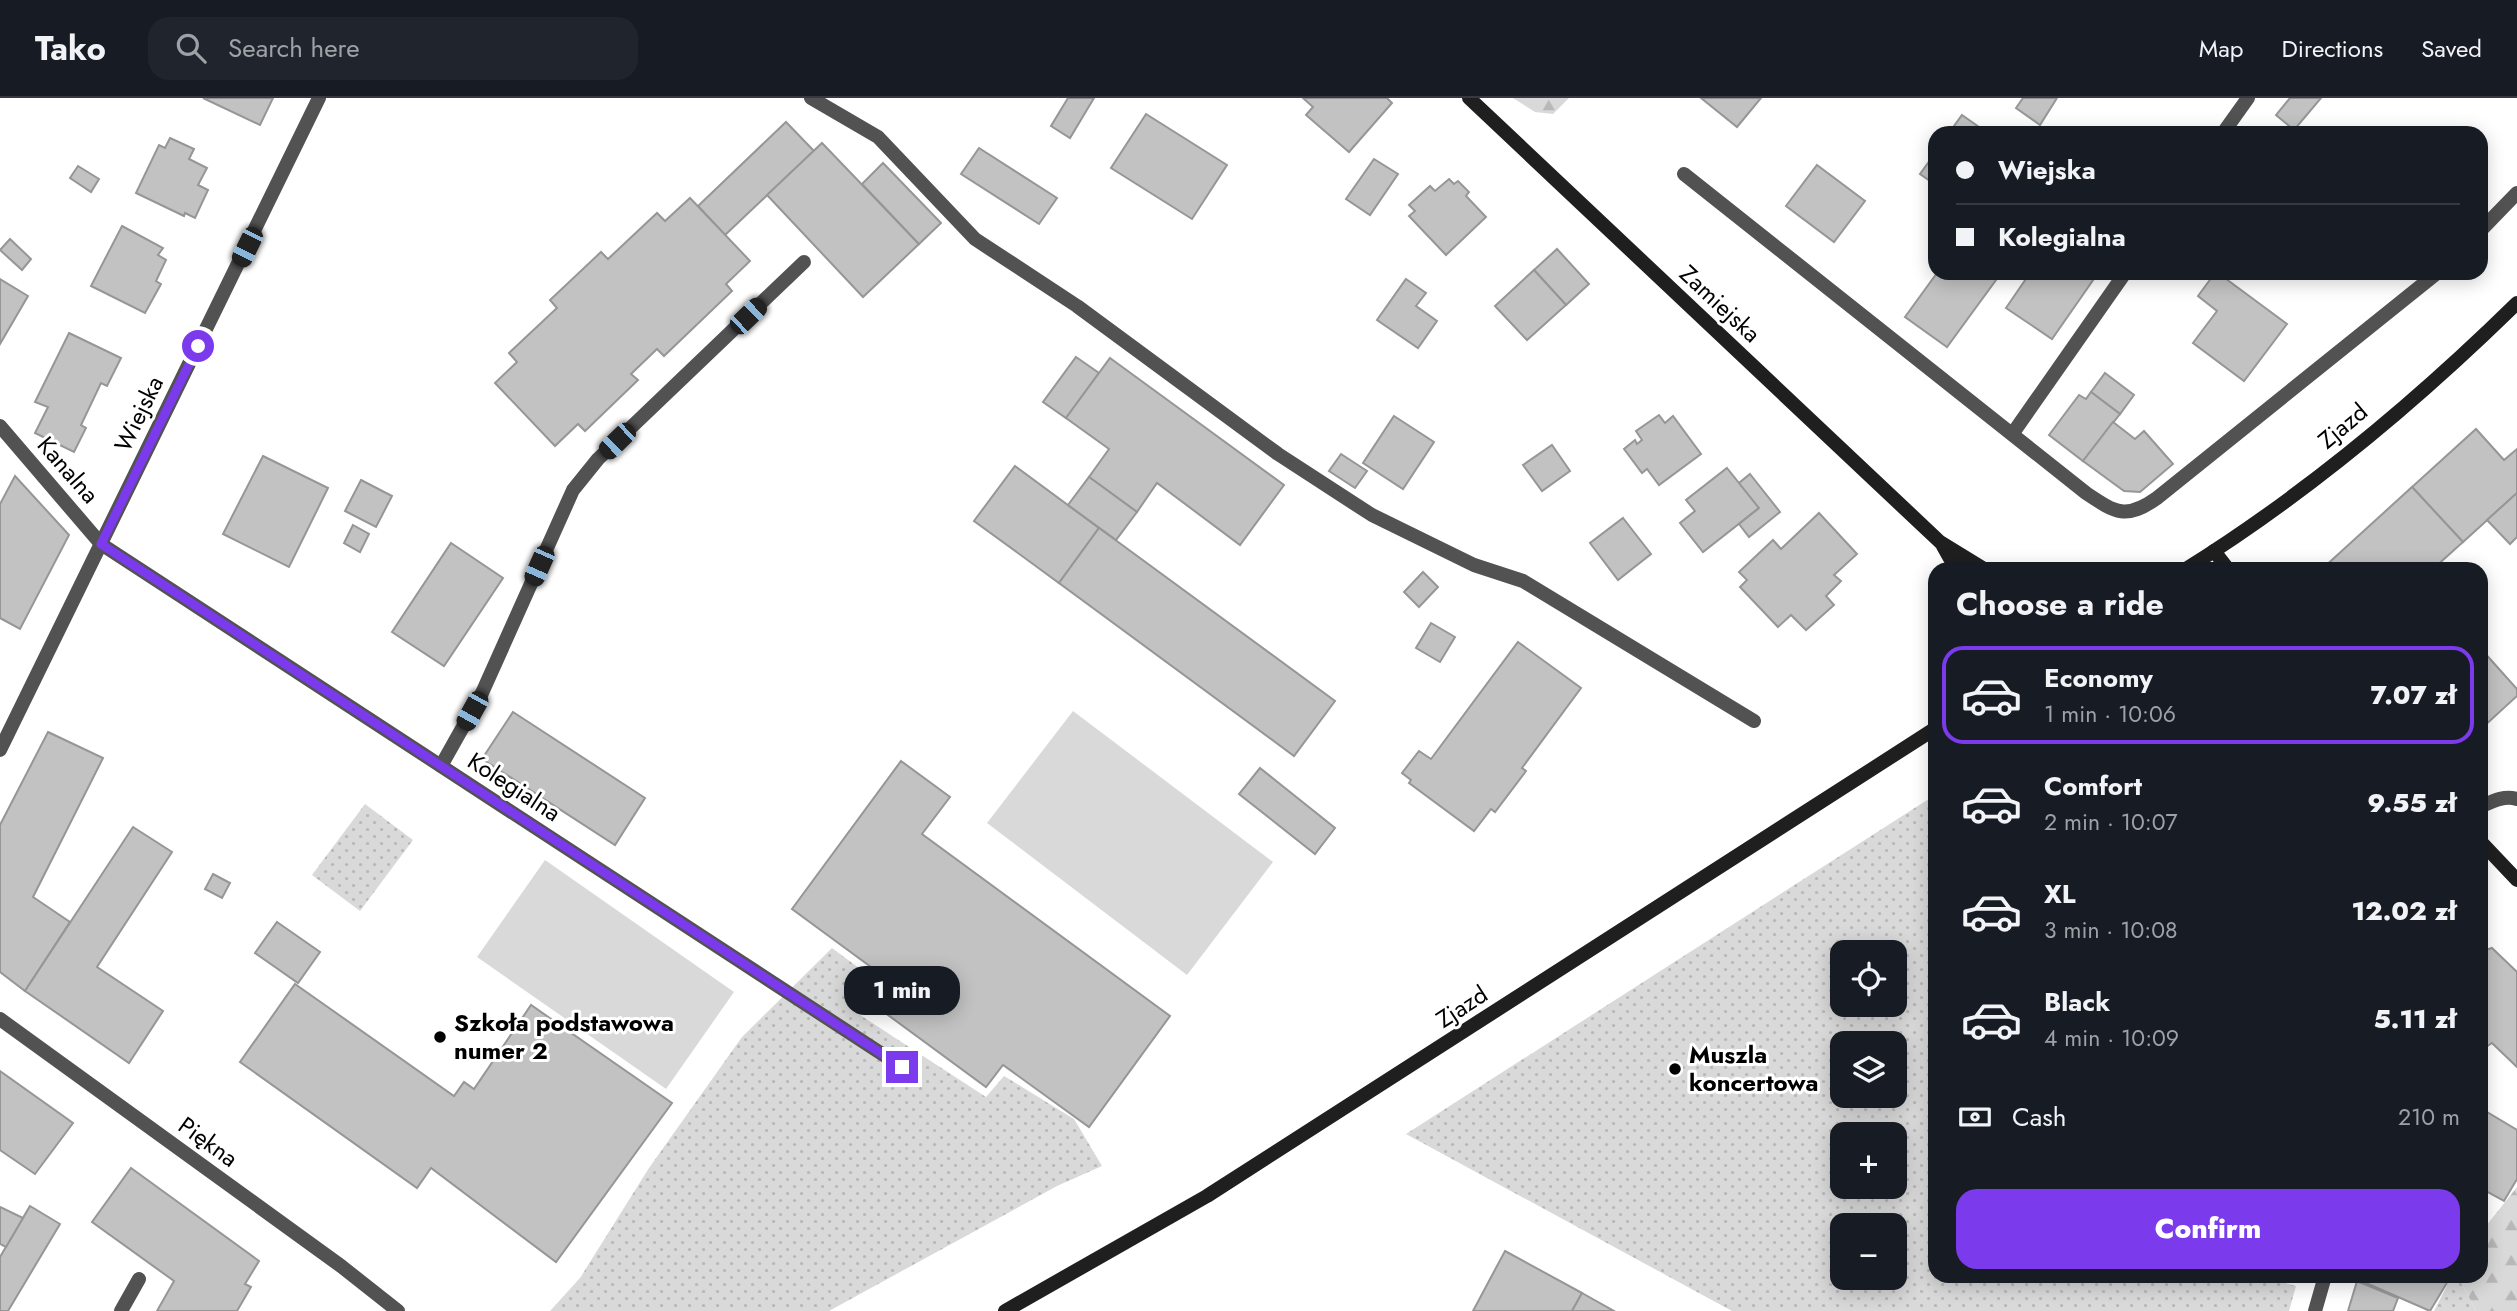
<!DOCTYPE html>
<meta charset="utf-8">
<style>
:root{--surface:#171b24;--page:#20242c;--text:#f1f3f6;--muted:#9ea1a6;--line:#363941;--accent:#7c3aed}
body{margin:0;font-family:Jost,sans-serif;background:var(--page);color:var(--text);height:100vh;display:flex;flex-direction:column;font-size:26px;white-space:nowrap}
*{box-sizing:border-box;margin:0}
p{font-size:23px;color:var(--muted)}
.icon{flex:none;width:38px;height:38px;fill:none;stroke:currentColor;stroke-width:2;stroke-linecap:round;stroke-linejoin:round}
.map{position:relative;flex:1;overflow:hidden}
.panel{position:absolute;left:1928px;top:464px;width:560px;height:721px;display:flex;flex-direction:column;background:var(--surface);border-radius:21px;box-shadow:0 4px 18px #0003}
.panel>*{flex:none}
.banner{position:absolute;left:1928px;top:28px;width:560px;height:154px;border-radius:21px;box-shadow:0 4px 18px #0003;display:grid;align-content:center;height:154px;padding:0 28px;background:var(--surface)}
.controls{position:absolute;left:1830px;top:842px;display:grid;gap:14px}
.controls a{display:grid;place-items:center;width:77px;height:77px;border-radius:14px;background:var(--surface);box-shadow:0 4px 18px #0003;font-size:35px}
.end{position:absolute;width:32px;height:32px;margin:-16px;border:9px solid #7c3aed;background:#fff;box-shadow:0 0 0 4px #fff}
.from{border-radius:50%}
.bubble{position:absolute;height:49px;border-radius:21px;background:var(--surface);box-shadow:0 4px 18px #0003;font-size:23px;font-weight:800;line-height:49px;text-align:center}
.car{position:absolute;width:21px;height:42px;margin:-21px -10px;border-radius:9px;box-shadow:0 0 5px 2px #0007;background:linear-gradient(#222 24%,#8ab4d8 0 40%,#222 0 76%,#8ab4d8 0 86%,#222 0)}
.banner b{display:flex;align-items:center;gap:24px;height:66px;font-size:26px}
.banner b+b{border-top:2px solid var(--line)}
.banner i{width:18px;height:18px;background:var(--text)}
ul{padding:0;list-style:none}
li{display:flex;align-items:center;gap:21px;height:98px;margin:0 14px 10px;padding:0 14px;border:4px solid transparent;border-radius:21px}
li div{flex:1}
li b{display:block;font-size:26px}
li em{font-style:normal;font-weight:800}
li.on{border-color:var(--accent)}
li>.icon{width:63px;height:63px;stroke-width:1.5}
h2{padding:0 28px;font-size:32px;line-height:84px}
.pay{display:flex;align-items:center;gap:18px;height:77px;padding:0 28px;font-size:26px}
.pay p{margin-inline-start:auto}
.action{display:flex;gap:14px;margin-top:auto;padding:14px 28px}
.action a{flex:1;height:80px;border-radius:21px;background:var(--accent);color:#fff;font-size:28px;font-weight:800;line-height:80px;text-align:center}
header{display:flex;align-items:center;gap:42px;box-sizing:border-box;height:98px;padding:0 35px;background:var(--surface);border-bottom:2px solid var(--line)}
header strong{font-size:33px}
nav{display:flex;gap:38px;margin-inline-start:auto;font-size:24px}
.search{width:490px;height:63px;background:var(--page);display:flex;align-items:center;gap:18px;box-sizing:border-box;padding:0 24px;border-radius:21px;color:var(--muted);font-size:26px}
.map>svg:first-child{display:block}
</style>
<header>
<strong>Tako</strong>
<div class="search"><svg class="icon" aria-label="search" viewBox="0 0 24 24"><circle cx="10" cy="10" r="6"/><path d="M15 15l6 6"/></svg>Search here</div>
<nav><a>Map</a><a>Directions</a><a>Saved</a></nav>
</header>
<div class="map">
<svg width="2517" height="1213" viewBox="0 0 2517 1213">
<defs>
<pattern id="grass-dots" width="8" height="8" patternUnits="userSpaceOnUse" patternTransform="scale(1.75)"><rect width="8" height="8" fill="#d9d9d9"/><path d="M2 2h.1M6 6h.1" fill="none" stroke="#b8b8b8" stroke-width="1.8" stroke-linecap="round"/></pattern>
<pattern id="forest-firs" width="22" height="20" patternUnits="userSpaceOnUse" patternTransform="scale(1.75)"><rect width="22" height="20" fill="#d9d9d9"/><path d="M5 1l3.5 6h-7zM16 11l3.5 6h-7z" fill="#b8b8b8"/></pattern>
</defs>
<rect width="100%" height="100%" fill="#fff"/>
<g fill="url(#grass-dots)" fill-rule="evenodd">
<path d="M 1935,697 L 1936,1178 L 2271,1178 L 2270,1181 L 2296,1188 L 2289,1213 L 1732,1213 L 1406,1036 ZM 1843,854 L 1895,854 L 1895,906 L 1843,906 ZM 1843,945 L 1895,945 L 1895,998 L 1843,998 ZM 1843,1036 L 1895,1036 L 1895,1088 L 1843,1088 ZM 1843,1127 L 1895,1127 L 1895,1180 L 1843,1180 Z"/>
<polygon points="365,706 413,742 360,813 312,777"/>
<polygon points="832,850 867,876 846,898 857,915 986,999 1004,978 1074,1021 1102,1068 1057,1088 829,1213 550,1213 580,1180 649,1070 742,939"/>
<polygon points="2452,1178 2458,1178 2476,1213 2434,1213"/>
</g>
<g fill="url(#forest-firs)">
<polygon points="1513,0 1569,0 1553,16 1535,14"/>
<polygon points="2517,1089 2517,1213 2476,1213 2458,1178 2482,1178 2482,1133"/>
</g>
<g fill="#d9d9d9">
<polygon points="1073,613 1273,764 1187,877 987,725"/>
<polygon points="545,762 734,894 666,991 477,859"/>
</g>
<g fill="#c2c2c2" stroke="#969696" stroke-width="2">
<polygon points="203,0 273,0 260,27"/>
<polygon points="1068,0 1094,0 1070,40 1051,28"/>
<polygon points="1303,0 1387,0 1392,5 1349,54 1306,17 1313,9"/>
<polygon points="1701,0 1761,0 1737,29"/>
<polygon points="2023,0 2057,0 2040,27 2016,10"/>
<polygon points="2290,0 2321,0 2294,32 2276,17"/>
<polygon points="1146,16 1227,67 1192,121 1111,70"/>
<polygon points="1962,17 1986,34 1985,35 1949,35"/>
<polygon points="786,24 814,53 725,137 698,108"/>
<polygon points="170,40 194,51 189,61 207,70 198,87 208,92 195,120 185,115 184,118 136,95 159,47 165,50"/>
<polygon points="822,45 919,146 863,199 767,97"/>
<polygon points="979,50 1057,100 1039,126 961,76"/>
<polygon points="1936,54 1936,87 1920,76"/>
<polygon points="1374,61 1398,76 1370,117 1346,101"/>
<polygon points="883,65 941,125 919,146 862,86"/>
<polygon points="1817,67 1865,103 1834,144 1786,108"/>
<polygon points="78,68 99,81 91,94 70,80"/>
<polygon points="1449,81 1454,86 1458,83 1469,94 1466,98 1486,119 1446,157 1409,118 1415,113 1409,107 1430,88 1435,93"/>
<polygon points="690,100 750,163 726,186 732,193 664,258 657,251 631,276 638,282 585,333 578,326 555,348 495,285 517,264 509,255 557,210 550,202 601,154 608,161 657,115 665,123"/>
<polygon points="122,128 163,150 158,157 166,162 156,183 161,186 145,215 91,188"/>
<polygon points="10,141 31,161 22,172 0,152"/>
<polygon points="1557,151 1589,186 1566,207 1534,172"/>
<polygon points="1534,172 1566,207 1527,242 1495,208"/>
<polygon points="1937,175 1985,175 1996,182 1947,249 1905,219"/>
<polygon points="2030,175 2098,175 2052,241 2006,210"/>
<polygon points="2215,175 2218,175 2287,226 2244,283 2193,245 2217,213 2198,198"/>
<polygon points="0,181 28,198 0,246"/>
<polygon points="1406,181 1426,195 1416,208 1437,223 1418,250 1377,222"/>
<polygon points="69,235 121,260 107,288 101,285 81,327 86,330 74,354 35,335 48,309 35,304"/>
<polygon points="1076,259 1099,275 1066,320 1043,304"/>
<polygon points="1110,260 1284,387 1240,447 1157,385 1137,414 1089,379 1109,351 1066,320"/>
<polygon points="2105,275 2134,297 2120,316 2091,294"/>
<polygon points="2091,294 2120,316 2083,363 2049,337 2079,297 2086,301"/>
<polygon points="1659,317 1665,325 1673,318 1701,356 1659,387 1647,371 1642,375 1624,351 1635,342 1637,346 1642,342 1636,333"/>
<polygon points="1394,318 1434,344 1403,391 1363,365"/>
<polygon points="2113,324 2135,341 2144,333 2173,366 2140,394 2124,393 2083,363"/>
<polygon points="2476,331 2504,362 2517,351 2517,395 2463,444 2412,389"/>
<polygon points="1552,347 1570,373 1542,393 1523,367"/>
<polygon points="1341,356 1367,373 1355,390 1329,373"/>
<polygon points="263,358 328,390 289,469 223,436"/>
<polygon points="1015,368 1099,430 1059,485 974,423"/>
<polygon points="1727,370 1759,410 1703,454 1680,425 1695,413 1686,402"/>
<polygon points="1750,376 1780,414 1749,439 1739,426 1759,410 1739,385"/>
<polygon points="15,378 69,437 20,531 0,520 0,406"/>
<polygon points="1089,379 1137,414 1116,442 1068,407"/>
<polygon points="361,382 392,398 376,429 345,413"/>
<polygon points="2412,389 2463,444 2433,471 2322,471"/>
<polygon points="2517,395 2517,439 2510,446 2487,422"/>
<polygon points="1819,415 1857,456 1834,477 1841,483 1826,498 1834,507 1806,532 1791,517 1778,529 1740,489 1747,482 1739,474 1773,442 1781,451"/>
<polygon points="1623,420 1651,456 1618,482 1590,445"/>
<polygon points="353,427 369,436 360,454 344,445"/>
<polygon points="1099,430 1335,603 1294,658 1059,485"/>
<polygon points="451,445 503,480 444,568 392,534"/>
<polygon points="1423,474 1438,489 1419,509 1404,494"/>
<polygon points="1431,525 1455,539 1440,564 1416,550"/>
<polygon points="1518,544 1581,590 1522,670 1526,673 1495,714 1491,711 1474,733 1409,685 1411,682 1402,675 1419,653 1431,661"/>
<polygon points="2482,552 2517,591 2517,598 2482,630"/>
<polygon points="513,614 645,700 615,747 482,661"/>
<polygon points="48,634 103,660 33,799 70,824 25,893 0,874 0,727"/>
<polygon points="901,663 950,699 922,736 1170,918 1089,1029 1003,967 986,989 858,895 875,872 792,811"/>
<polygon points="1260,670 1335,730 1315,756 1239,696"/>
<polygon points="133,729 172,754 97,869 163,913 129,965 25,893"/>
<polygon points="213,776 230,785 222,800 205,791"/>
<polygon points="277,824 320,854 298,885 255,855"/>
<polygon points="2492,850 2517,874 2517,969 2492,945 2486,949 2482,966 2482,853"/>
<polygon points="295,886 454,998 464,984 474,991 531,907 672,1005 556,1164 431,1070 417,1090 240,964"/>
<polygon points="0,973 73,1025 35,1076 0,1052"/>
<polygon points="2482,1011 2517,1032 2517,1081 2504,1103 2482,1091"/>
<polygon points="131,1070 259,1163 245,1186 251,1189 237,1213 157,1213 174,1183 92,1124"/>
<polygon points="30,1108 60,1126 8,1213 0,1213 0,1159"/>
<polygon points="0,1109 23,1120 6,1149 0,1146"/>
<polygon points="1505,1153 1582,1195 1572,1213 1473,1213"/>
<polygon points="2350,1178 2451,1178 2430,1213"/>
<polygon points="2357,1183 2398,1200 2393,1213 2348,1213"/>
<polygon points="1582,1195 1614,1213 1572,1213"/>
</g>
<g fill="none" stroke-linecap="round" stroke-linejoin="round">
<g stroke="#525252" stroke-width="14">
<polyline points="811,0 878,39 975,141 1077,208 1278,356 1372,417 1474,467 1523,483 1754,623"/>
<polyline points="2223,35 2248,0"/>
<path d="M 1684,76 L 2086,395 C 2116,415 2126,422 2157,400 L 2437,175"/>
<polyline points="2482,131 2517,95"/>
<polyline points="2013,335 2125,175"/>
<polyline points="441,668 482,595 573,392 598,361 804,164"/>
<polyline points="121,1213 139,1181"/>
</g>
<g stroke="#525252" stroke-width="14">
<polyline points="0,328 101,446 902,969"/>
<polyline points="0,652 319,0"/>
<path d="M 2482,708 C 2493,703 2505,697 2517,701"/>
<polyline points="0,921 341,1168 398,1213"/>
<polyline points="2315,1213 2325,1178"/>
</g>
<g stroke="#1f1f1f" stroke-width="14">
<polyline points="1469,0 1940,444 1984,471"/>
<polyline points="1943,448 1956,471"/>
<polyline points="2214,453 2228,471"/>
<path d="M 2186,471 C 2306,396 2416,304 2517,205"/>
<polyline points="2482,745 2517,782"/>
<polyline points="1005,1213 1207,1098 1936,630"/>
</g>
</g>
<g fill="none" stroke-linecap="round" stroke-linejoin="round">
<polyline stroke="#7c3aed" stroke-width="9" points="198,248 101,446 902,969"/>
</g>
<g fill="#000" stroke="#fff" stroke-width="2.5">
<circle cx="440" cy="939" r="7"/>
<circle cx="1675" cy="971" r="7"/>
</g>
<g text-anchor="middle" stroke-width="6" stroke-linejoin="round" paint-order="stroke">
<g font-size="24" fill="#000" stroke="#fff">
<text transform="translate(1720 206) rotate(43)" y="8">Zamiejska</text>
<text transform="translate(139 316) rotate(-64)" y="8">Wiejska</text>
<text transform="translate(2343 328) rotate(-40)" y="8">Zjazd</text>
<text transform="translate(68 372) rotate(49)" y="8">Kanalna</text>
<text transform="translate(514 689) rotate(33)" y="8">Kolegialna</text>
<text transform="translate(1462 909) rotate(-33)" y="8">Zjazd</text>
<text transform="translate(208 1044) rotate(36)" y="8">Piękna</text>
</g>
<g font-size="24" font-weight="bold" fill="#000" stroke="#fff" text-anchor="start">
<text x="454" y="933">Szkoła podstawowa<tspan x="454" dy="28">numer 2</tspan></text>
<text x="1689" y="965">Muszla<tspan x="1689" dy="28">koncertowa</tspan></text>
</g>
</g>
</svg>
<div class="controls">
<a><svg class="icon" aria-label="locate" viewBox="0 0 24 24"><circle cx="12" cy="12" r="6"/><path d="M12 2v4M12 18v4M2 12h4M18 12h4"/></svg></a>
<a><svg class="icon" aria-label="layers" viewBox="0 0 24 24"><path d="M12 4l9 5-9 5-9-5zM3 14l9 5 9-5"/></svg></a>
<a>+</a>
<a>−</a>
</div>
<i class="end from" style="left:198px;top:248px"></i>
<i class="end" style="left:902px;top:969px"></i>
<div class="bubble" style="left:844px;top:868px;width:116px">1 min</div>
<i class="car" style="left:247px;top:149px;rotate:206deg"></i>
<i class="car" style="left:748px;top:218px;rotate:46deg"></i>
<i class="car" style="left:617px;top:343px;rotate:226deg"></i>
<i class="car" style="left:539px;top:468px;rotate:204deg"></i>
<i class="car" style="left:472px;top:613px;rotate:209deg"></i>
<div class="banner">
<b><i class="from"></i>Wiejska</b>
<b><i></i>Kolegialna</b>
</div>
<section class="panel">
<h2>Choose a ride</h2>
<ul>
<li class="on"><svg class="icon" aria-label="car" viewBox="0 0 24 24"><path d="M5 17H2v-5l4-1 3-4h7l3 4 3 1v5h-3M9 17h6M6 11h13"/><circle cx="7" cy="17" r="2"/><circle cx="17" cy="17" r="2"/></svg><div><b>Economy</b><p>1 min · 10:06</p></div><em>7.07 zł</em></li>
<li><svg class="icon" aria-label="car" viewBox="0 0 24 24"><path d="M5 17H2v-5l4-1 3-4h7l3 4 3 1v5h-3M9 17h6M6 11h13"/><circle cx="7" cy="17" r="2"/><circle cx="17" cy="17" r="2"/></svg><div><b>Comfort</b><p>2 min · 10:07</p></div><em>9.55 zł</em></li>
<li><svg class="icon" aria-label="car" viewBox="0 0 24 24"><path d="M5 17H2v-5l4-1 3-4h7l3 4 3 1v5h-3M9 17h6M6 11h13"/><circle cx="7" cy="17" r="2"/><circle cx="17" cy="17" r="2"/></svg><div><b>XL</b><p>3 min · 10:08</p></div><em>12.02 zł</em></li>
<li><svg class="icon" aria-label="car" viewBox="0 0 24 24"><path d="M5 17H2v-5l4-1 3-4h7l3 4 3 1v5h-3M9 17h6M6 11h13"/><circle cx="7" cy="17" r="2"/><circle cx="17" cy="17" r="2"/></svg><div><b>Black</b><p>4 min · 10:09</p></div><em>5.11 zł</em></li>
</ul>
<div class="pay"><svg class="icon" aria-label="cash" viewBox="0 0 24 24"><path d="M3 7h18v10H3z"/><circle cx="12" cy="12" r="2"/></svg>Cash<p>210 m</p></div>
<div class="action"><a>Confirm</a></div>
</section>
</div>
